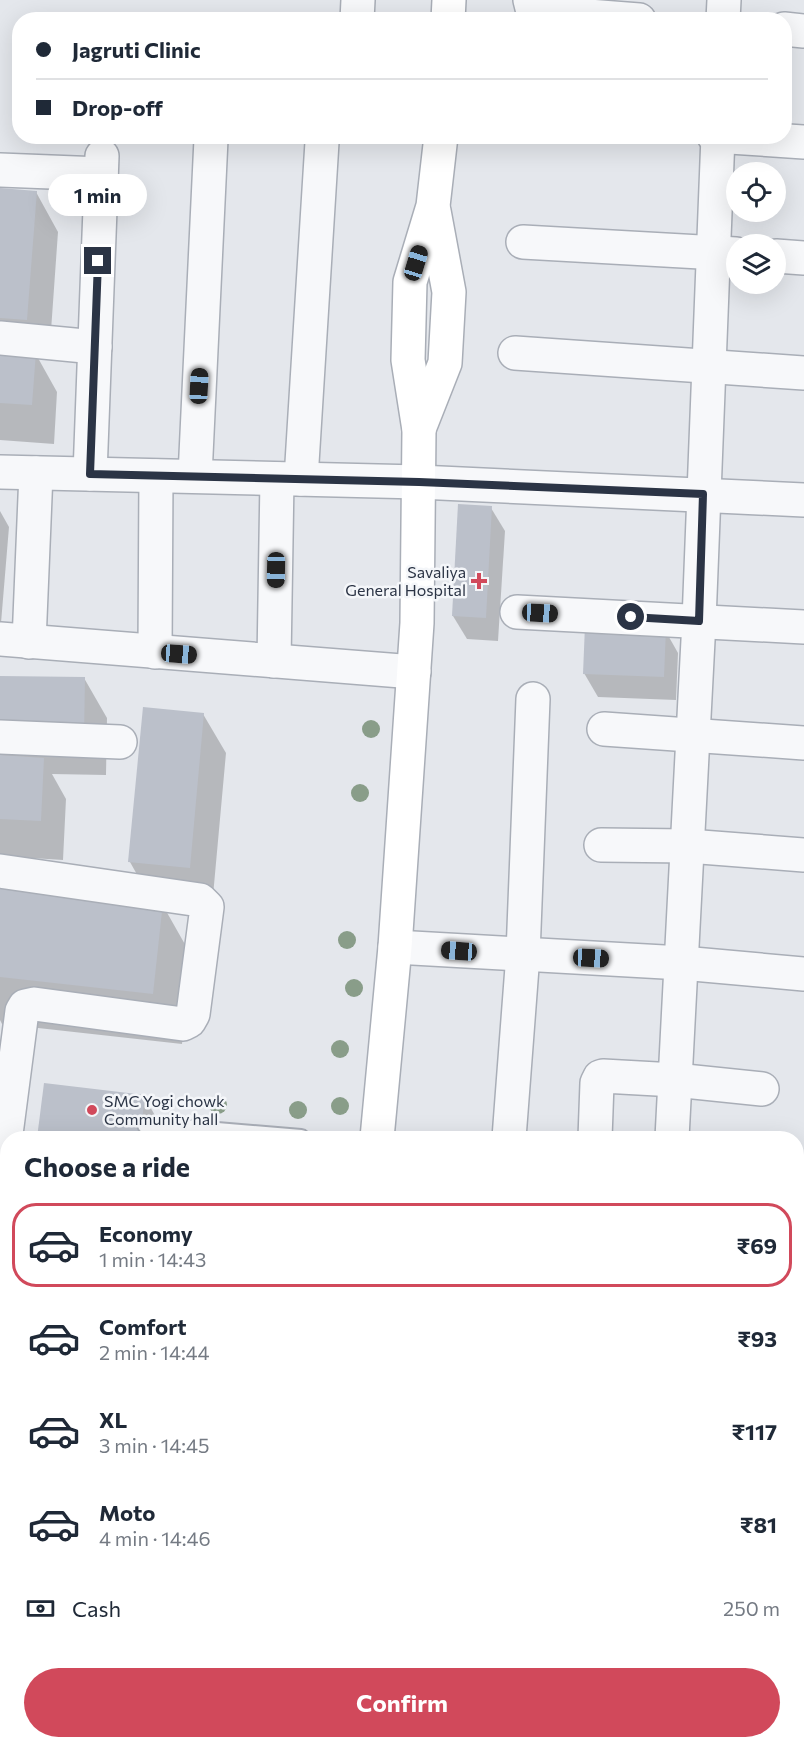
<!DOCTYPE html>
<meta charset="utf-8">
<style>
:root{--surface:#fff;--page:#f6f6f7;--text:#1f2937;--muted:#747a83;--line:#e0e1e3;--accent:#d1495b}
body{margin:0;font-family:Commissioner,sans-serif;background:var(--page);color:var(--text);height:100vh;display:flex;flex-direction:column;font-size:22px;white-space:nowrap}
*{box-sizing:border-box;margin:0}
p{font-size:20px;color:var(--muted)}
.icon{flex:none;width:33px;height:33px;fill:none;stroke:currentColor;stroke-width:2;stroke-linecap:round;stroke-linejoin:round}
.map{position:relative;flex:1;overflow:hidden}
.side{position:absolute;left:0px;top:1131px;width:804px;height:618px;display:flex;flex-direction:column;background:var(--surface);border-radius:24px 24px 0 0;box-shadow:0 6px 24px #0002}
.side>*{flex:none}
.top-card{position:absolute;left:12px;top:12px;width:780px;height:132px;border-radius:24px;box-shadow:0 6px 24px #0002;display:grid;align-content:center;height:132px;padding:0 24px;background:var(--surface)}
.tools{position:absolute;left:726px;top:162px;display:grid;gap:12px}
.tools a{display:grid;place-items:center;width:60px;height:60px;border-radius:50%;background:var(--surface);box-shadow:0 6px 24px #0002;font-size:30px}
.end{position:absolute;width:27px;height:27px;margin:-14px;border:8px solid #2b3445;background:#fff;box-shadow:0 0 0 3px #fff}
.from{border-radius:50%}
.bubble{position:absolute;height:42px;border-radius:21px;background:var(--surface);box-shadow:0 6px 24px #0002;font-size:20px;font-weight:700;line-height:42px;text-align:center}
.car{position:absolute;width:18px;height:36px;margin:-18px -9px;border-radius:8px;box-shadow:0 0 4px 2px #0007;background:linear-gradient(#222 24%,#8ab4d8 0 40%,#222 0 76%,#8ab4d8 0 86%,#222 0)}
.top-card b{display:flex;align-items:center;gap:21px;height:57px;font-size:22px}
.top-card b+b{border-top:2px solid var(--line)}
.top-card i{width:15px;height:15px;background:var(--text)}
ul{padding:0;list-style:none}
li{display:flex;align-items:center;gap:18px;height:84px;margin:0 12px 9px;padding:0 12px;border:3px solid transparent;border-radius:24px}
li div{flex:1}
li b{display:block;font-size:22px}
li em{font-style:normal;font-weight:700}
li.on{border-color:var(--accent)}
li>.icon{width:54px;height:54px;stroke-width:1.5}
h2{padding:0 24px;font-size:27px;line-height:72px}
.pay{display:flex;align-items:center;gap:15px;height:66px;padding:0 24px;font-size:22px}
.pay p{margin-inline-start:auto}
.button{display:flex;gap:12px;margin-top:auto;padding:12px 24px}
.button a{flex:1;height:69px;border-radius:36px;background:var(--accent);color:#fff;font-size:24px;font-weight:700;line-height:69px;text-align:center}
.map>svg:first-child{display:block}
</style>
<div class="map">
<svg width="804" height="1749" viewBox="0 0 804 1749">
<rect width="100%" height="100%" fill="#e4e7ec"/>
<g fill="#0003">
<polygon points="0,190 36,192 58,232 49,359 38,358 57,392 54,444 0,440"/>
<polygon points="491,508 505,531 498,641 467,639 453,616"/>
<polygon points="0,511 9,527 0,635"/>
<polygon points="665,630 678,653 676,700 598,697 584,673"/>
<polygon points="0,677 84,678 107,718 106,775 52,774 66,799 63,860 0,856"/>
<polygon points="203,714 226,753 212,907 161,902 191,955 182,1044 2,1024 0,1020 0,885 153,903 130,862"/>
<polygon points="45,1084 144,1096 161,1126 160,1138 38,1138"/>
<polygon points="796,1582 804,1583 804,1731 796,1731"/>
<polygon points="8,1739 8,1742 304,1742 308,1749 7,1749"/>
</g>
<g fill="#bbc0ca">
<polygon points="0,188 37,191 27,320 0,318"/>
<polygon points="0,349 36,352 32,405 0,403"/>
<polygon points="458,504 492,506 486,618 452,616"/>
<polygon points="585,625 666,629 664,677 583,674"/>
<polygon points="0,676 85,677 84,736 0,735"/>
<polygon points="143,707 204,713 190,868 128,862"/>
<polygon points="0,755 44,758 41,821 0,819"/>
<polygon points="0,884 163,902 153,994 0,977"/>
<polygon points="44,1083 145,1095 140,1138 37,1138"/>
<rect x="796" y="1581" width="8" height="113"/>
<polygon points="6,1742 70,1742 69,1749 5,1749"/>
<polygon points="102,1742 280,1742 279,1749 101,1749"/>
</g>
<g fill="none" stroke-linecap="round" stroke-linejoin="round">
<g stroke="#a9aeb7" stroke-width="20">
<polyline id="lane" points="146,1125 301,1138"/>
</g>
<g stroke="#a9aeb7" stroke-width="36">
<g id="street">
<polyline points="530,0 532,8 538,12 639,20"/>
<polyline points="357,20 358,0"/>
<polyline points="723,20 724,0"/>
<polyline points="784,29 804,31"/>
<polyline points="714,136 804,142"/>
<polyline points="0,170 101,174"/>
<polyline points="523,242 736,254"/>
<polyline points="776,256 804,258"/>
<polyline points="0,338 95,347"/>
<polyline points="515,353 804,373"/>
<polyline points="0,472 419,482 804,500"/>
<polyline points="90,474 102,156"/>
<polyline points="195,476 211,139"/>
<polyline points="301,479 322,142"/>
<polyline points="517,612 804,627"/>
<polyline points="0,639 414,672"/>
<polyline points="29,642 36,473"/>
<polyline points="155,652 156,476"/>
<polyline points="274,661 277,479"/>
<polyline points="604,729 804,743"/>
<polyline points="0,737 120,742"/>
<polyline points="601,845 688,846 804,855"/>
<polyline points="0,871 200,900 207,907 193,1014 189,1021 183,1024 34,1004 25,1006 22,1011 0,1180"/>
<polyline points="395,947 682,963 804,974"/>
<polyline points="509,1138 523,954 533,699"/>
<polyline points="595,1138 597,1083 600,1077 603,1076 675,1080 762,1089"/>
<polyline points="672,1138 699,621 718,136"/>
<polyline points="0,1589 8,1590"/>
<polyline points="796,1701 804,1702"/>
<polyline points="621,1749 622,1742"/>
<polyline points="656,1749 656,1742"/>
</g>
</g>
<g stroke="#a9aeb7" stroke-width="36">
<g id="secondary">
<polyline points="448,20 449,0"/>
<polyline points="419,429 445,363 449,292 434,211"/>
<polyline points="377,1138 395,947 417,623 419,430 408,360 410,282 433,206 441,136"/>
<polyline points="0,1416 8,1417"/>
<polyline points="0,1455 8,1455"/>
<polyline points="796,1485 804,1486"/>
<polyline points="796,1525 804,1526"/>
</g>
</g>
<use href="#lane" stroke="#f7f8fa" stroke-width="16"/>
<use href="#street" stroke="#f7f8fa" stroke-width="33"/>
<use href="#secondary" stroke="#fff" stroke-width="33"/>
</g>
<g fill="#899d89">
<circle cx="371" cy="729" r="9"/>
<circle cx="360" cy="793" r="9"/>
<circle cx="347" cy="940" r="9"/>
<circle cx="354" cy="988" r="9"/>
<circle cx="340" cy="1049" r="9"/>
<circle cx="218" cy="1105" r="9"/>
<circle cx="340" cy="1106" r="9"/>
<circle cx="298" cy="1110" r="9"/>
</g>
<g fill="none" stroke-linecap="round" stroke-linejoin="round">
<polyline stroke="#2b3445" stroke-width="8" points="98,261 90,474 419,482 703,494 699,621 631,617"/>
</g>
<g fill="#d1495b" stroke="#f4f6f9" stroke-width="2">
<path d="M476 572h6v6h6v6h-6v6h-6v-6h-6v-6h6z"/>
<circle cx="92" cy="1110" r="6"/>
</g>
<g text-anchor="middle" stroke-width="5" stroke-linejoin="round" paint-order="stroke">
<g font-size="16" fill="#2b3445" stroke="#f4f6f9" text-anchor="end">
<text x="466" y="578">Savaliya<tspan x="466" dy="18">General Hospital</tspan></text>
<text x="104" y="1107" text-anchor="start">SMC Yogi chowk<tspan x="104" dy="18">Community hall</tspan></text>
</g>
</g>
</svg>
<div class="tools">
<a><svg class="icon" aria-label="locate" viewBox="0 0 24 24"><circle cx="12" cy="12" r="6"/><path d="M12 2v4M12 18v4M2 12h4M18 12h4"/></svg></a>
<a><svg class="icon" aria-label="layers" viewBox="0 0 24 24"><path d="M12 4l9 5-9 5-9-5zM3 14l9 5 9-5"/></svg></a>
</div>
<i class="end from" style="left:631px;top:617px"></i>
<i class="end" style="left:98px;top:261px"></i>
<div class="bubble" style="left:48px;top:174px;width:99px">1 min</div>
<i class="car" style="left:416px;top:263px;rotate:17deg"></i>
<i class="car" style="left:199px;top:386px;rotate:3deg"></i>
<i class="car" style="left:276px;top:570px;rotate:181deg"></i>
<i class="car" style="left:540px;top:613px;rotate:93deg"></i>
<i class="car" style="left:179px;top:654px;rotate:94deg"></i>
<i class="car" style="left:459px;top:951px;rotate:274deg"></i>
<i class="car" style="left:591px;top:958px;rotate:93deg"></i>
<div class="top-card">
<b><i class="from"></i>Jagruti Clinic</b>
<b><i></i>Drop-off</b>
</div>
<section class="side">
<h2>Choose a ride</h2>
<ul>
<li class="on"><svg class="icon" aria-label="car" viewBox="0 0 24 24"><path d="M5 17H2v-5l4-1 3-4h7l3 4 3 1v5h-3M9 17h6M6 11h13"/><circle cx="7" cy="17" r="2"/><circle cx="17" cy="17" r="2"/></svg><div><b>Economy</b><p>1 min · 14:43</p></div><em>₹69</em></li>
<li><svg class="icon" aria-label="car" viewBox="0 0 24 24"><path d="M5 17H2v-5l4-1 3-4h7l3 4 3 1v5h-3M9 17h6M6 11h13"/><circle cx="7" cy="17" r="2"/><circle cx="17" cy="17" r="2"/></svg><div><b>Comfort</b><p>2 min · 14:44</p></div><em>₹93</em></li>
<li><svg class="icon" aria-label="car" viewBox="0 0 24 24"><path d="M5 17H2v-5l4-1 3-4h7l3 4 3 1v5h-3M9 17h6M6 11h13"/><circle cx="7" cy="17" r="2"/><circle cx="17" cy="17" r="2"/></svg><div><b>XL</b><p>3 min · 14:45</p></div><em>₹117</em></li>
<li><svg class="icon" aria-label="car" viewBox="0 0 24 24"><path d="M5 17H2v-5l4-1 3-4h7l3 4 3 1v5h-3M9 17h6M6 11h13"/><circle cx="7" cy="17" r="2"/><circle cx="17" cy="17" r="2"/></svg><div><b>Moto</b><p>4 min · 14:46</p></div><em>₹81</em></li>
</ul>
<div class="pay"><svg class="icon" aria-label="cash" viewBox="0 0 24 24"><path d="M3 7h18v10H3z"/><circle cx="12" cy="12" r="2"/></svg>Cash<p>250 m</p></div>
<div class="button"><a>Confirm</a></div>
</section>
</div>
